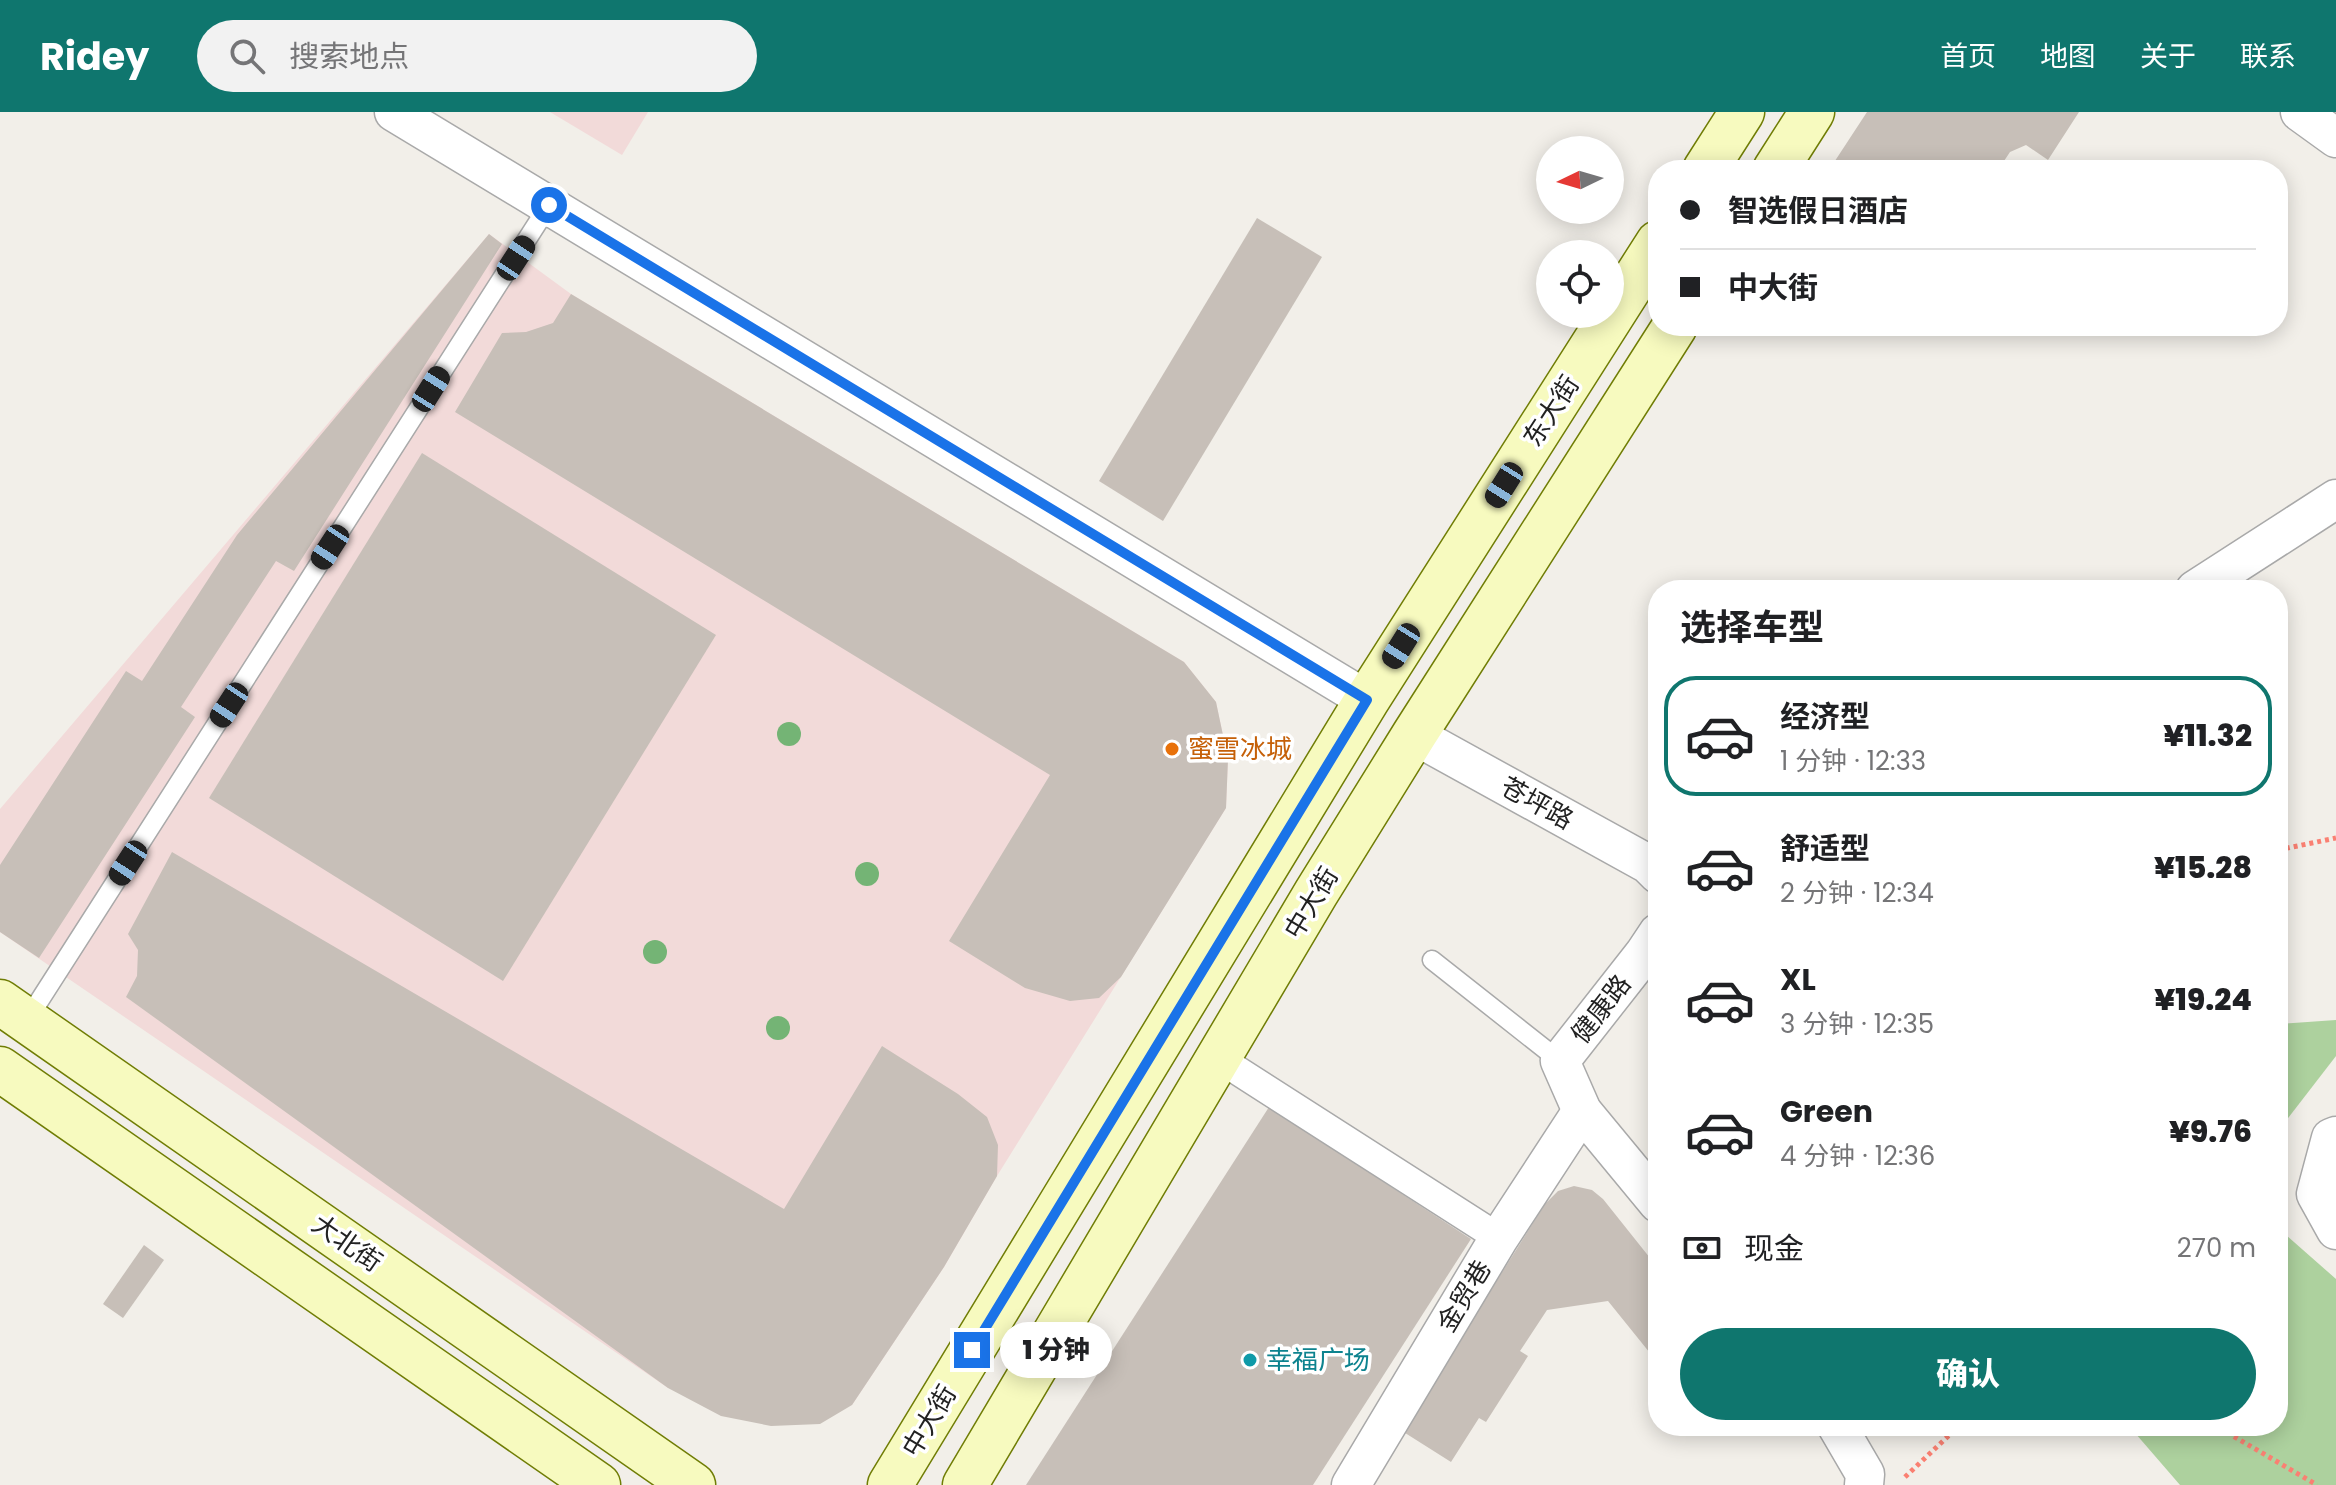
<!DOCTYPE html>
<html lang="zh">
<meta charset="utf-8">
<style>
:root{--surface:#fff;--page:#f2f2f2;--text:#202124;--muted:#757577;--line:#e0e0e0;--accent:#0f766e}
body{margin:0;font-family:Poppins,"Noto Sans SC",sans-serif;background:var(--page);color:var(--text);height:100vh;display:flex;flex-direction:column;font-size:30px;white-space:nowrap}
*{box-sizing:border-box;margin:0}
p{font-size:26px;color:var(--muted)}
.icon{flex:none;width:44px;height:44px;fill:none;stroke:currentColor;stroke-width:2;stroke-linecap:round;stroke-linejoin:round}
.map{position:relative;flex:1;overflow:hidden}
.side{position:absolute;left:1648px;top:468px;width:640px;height:856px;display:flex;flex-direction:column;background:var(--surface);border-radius:32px;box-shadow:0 4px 20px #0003}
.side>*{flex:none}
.banner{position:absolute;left:1648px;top:48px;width:640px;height:176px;border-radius:32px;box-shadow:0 4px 20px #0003;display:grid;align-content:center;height:176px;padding:0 32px;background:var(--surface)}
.needle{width:52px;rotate:265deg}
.tools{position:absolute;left:1536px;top:24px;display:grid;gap:16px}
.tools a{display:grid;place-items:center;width:88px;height:88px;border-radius:50%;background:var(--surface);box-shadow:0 4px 20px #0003;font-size:40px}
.end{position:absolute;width:36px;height:36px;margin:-18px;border:10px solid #1a73e8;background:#fff;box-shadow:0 0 0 4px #fff}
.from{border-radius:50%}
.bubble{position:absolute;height:56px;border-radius:28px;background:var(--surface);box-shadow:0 4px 20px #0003;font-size:26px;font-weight:800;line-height:56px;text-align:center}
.car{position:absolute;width:24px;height:48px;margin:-24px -12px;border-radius:10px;box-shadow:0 0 6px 2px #0007;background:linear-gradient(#222 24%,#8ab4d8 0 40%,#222 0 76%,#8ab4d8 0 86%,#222 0)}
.banner b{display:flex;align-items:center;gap:28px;height:76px;font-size:30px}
.banner b+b{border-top:2px solid var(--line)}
.banner i{width:20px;height:20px;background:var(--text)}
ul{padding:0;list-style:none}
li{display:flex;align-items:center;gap:24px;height:120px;margin:0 16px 12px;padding:0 16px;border:4px solid transparent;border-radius:32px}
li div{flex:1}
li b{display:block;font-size:30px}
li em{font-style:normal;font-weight:800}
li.active{border-color:var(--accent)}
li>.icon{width:72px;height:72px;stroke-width:1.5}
h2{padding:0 32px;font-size:36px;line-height:96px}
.pay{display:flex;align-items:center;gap:20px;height:88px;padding:0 32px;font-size:30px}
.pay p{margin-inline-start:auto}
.button{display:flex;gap:16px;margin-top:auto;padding:16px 32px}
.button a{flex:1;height:92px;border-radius:48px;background:var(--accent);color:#fff;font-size:32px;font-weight:800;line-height:92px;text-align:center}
header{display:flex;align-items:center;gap:48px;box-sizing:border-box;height:112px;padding:0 40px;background:var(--accent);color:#fff}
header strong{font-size:38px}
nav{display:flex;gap:44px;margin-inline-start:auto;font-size:28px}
.search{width:560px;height:72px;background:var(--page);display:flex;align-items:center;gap:20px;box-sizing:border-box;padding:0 28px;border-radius:44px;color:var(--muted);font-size:30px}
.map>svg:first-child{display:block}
</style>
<header>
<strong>Ridey</strong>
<div class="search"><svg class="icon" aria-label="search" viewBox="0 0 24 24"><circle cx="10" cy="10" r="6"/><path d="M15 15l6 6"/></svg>搜索地点</div>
<nav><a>首页</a><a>地图</a><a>关于</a><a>联系</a></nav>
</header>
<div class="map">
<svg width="2336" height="1373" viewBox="0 0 2336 1373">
<rect width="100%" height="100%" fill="#f2efe9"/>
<g fill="#f2dad9">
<polygon points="550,0 648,0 622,43"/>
<polygon points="489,122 571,182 1184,550 1216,590 1228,647 1226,696 997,1064 944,1155 852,1293 668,1276 0,820 0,697"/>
</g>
<g fill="#add19e">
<polygon points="2336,908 2336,944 2278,1019 2278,912"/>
<polygon points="2278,1116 2336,1167 2336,1373 2180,1373 2129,1314 2278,1314"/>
</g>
<g fill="#c7bfb8">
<polygon points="1867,0 2079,0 2048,48 2026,33 2010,40 1998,58 1829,58"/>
<polygon points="1257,106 1322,145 1163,409 1099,369"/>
<polygon points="489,122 502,132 294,459 276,449 181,595 195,605 39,846 0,820 0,753 126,559 142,569 237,423"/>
<polygon points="571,182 1184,550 1216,590 1228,647 1226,696 1121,865 1099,886 1070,889 1025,876 949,829 1050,663 455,300 502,221 526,220 553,211"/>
<polygon points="422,341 716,523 503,869 209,686"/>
<polygon points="172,740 784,1097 882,934 958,982 987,1005 998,1033 997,1064 944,1155 852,1293 820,1312 771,1314 721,1304 668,1276 126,885 137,864 138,838 128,822"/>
<polygon points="1269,995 1471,1127 1313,1373 1026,1373"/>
<polygon points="1574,1074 1592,1078 1603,1087 1658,1156 1658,1251 1608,1189 1547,1198 1520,1239 1528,1244 1486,1310 1479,1306 1451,1350 1402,1319 1545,1092 1558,1079"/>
<polygon points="144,1133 164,1148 123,1206 103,1192"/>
</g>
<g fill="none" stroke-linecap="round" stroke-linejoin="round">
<g stroke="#a9a9a9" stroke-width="21">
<g id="service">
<polyline points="1432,848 1560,949"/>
<polyline points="27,908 549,93"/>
</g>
</g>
<g stroke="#a9a9a9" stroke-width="31">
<polyline id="pedestrian" points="1218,946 1499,1126"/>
</g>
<g stroke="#a9a9a9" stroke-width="41">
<g id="minor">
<polyline points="394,0 1367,588"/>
<polyline points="2300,0 2336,26"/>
<polyline points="2195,478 2336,387"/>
<polyline points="1414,623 1648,752 1658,762"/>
<polyline points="1658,821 1644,842 1560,949 1582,999 1658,1091"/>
<polyline points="2336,1024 2331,1026 2316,1082 2336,1118"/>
<polyline points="1837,1314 1865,1362 1864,1373"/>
<polyline points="1351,1373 1499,1126 1582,999"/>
</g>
</g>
<g stroke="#707d05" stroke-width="47">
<g id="secondary">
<polyline points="1705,58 1742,0"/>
<polyline points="1775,58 1812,0"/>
<polyline points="0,890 693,1373"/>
<polyline points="0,957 598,1373"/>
<polyline points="890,1373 1367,588 1658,131"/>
<polyline points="965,1373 1316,781 1414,623 1675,214"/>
</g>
</g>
<g stroke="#fa8072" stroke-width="5" stroke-dasharray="4 4" stroke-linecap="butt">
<polyline points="2278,738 2336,726"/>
<polyline points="2222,1314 2233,1324 2317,1373"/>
<polyline points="1905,1365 1959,1314"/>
</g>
<use href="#service" stroke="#fff" stroke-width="18"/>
<use href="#pedestrian" stroke="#fff" stroke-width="28"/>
<use href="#minor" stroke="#fff" stroke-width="38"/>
<use href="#secondary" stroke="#f7fabf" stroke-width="44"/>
</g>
<g fill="#74b475">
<circle cx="789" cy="622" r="12"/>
<circle cx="867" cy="762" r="12"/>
<circle cx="655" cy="840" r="12"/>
<circle cx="778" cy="916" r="12"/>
</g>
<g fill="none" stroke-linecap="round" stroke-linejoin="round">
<polyline stroke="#1a73e8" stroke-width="10" points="549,93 1367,588 972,1238"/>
</g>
<circle fill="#e8710a" stroke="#fff" stroke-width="3" cx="1172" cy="637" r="8"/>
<circle fill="#0f9aa8" stroke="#fff" stroke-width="3" cx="1250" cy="1248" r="8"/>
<g text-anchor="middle" stroke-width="7" stroke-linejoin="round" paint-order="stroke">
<g font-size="26" fill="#222" stroke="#fff">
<text transform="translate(1551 299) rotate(-57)" y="9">东大街</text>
<text transform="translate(1537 691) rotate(29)" y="9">苍坪路</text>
<text transform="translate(1311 791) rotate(-59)" y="9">中大街</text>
<text transform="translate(1601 897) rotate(-52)" y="9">健康路</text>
<text transform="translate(347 1131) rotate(35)" y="9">大北街</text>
<text transform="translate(1464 1184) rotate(-59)" y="9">金贸巷</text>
<text transform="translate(929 1309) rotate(-59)" y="9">中大街</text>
</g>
<g font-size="26" fill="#c56008" stroke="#fff" text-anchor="start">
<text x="1188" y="646">蜜雪冰城</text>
</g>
<g font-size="26" fill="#0d838f" stroke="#fff" text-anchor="start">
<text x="1266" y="1257">幸福广场</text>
</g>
</g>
</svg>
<div class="tools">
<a><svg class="needle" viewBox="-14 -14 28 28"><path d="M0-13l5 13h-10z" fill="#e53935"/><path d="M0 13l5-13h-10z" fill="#757577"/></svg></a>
<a><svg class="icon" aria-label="locate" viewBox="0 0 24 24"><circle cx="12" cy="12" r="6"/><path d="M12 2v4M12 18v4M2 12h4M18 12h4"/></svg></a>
</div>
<i class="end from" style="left:549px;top:93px"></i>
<i class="end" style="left:972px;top:1238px"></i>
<div class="bubble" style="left:1000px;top:1210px;width:112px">1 分钟</div>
<i class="car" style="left:516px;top:146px;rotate:33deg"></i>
<i class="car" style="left:431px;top:277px;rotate:32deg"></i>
<i class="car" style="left:1504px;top:373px;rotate:212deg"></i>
<i class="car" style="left:330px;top:435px;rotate:213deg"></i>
<i class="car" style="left:1401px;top:534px;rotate:212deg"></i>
<i class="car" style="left:229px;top:593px;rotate:213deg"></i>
<i class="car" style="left:128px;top:751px;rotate:213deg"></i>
<div class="banner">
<b><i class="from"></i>智选假日酒店</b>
<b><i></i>中大街</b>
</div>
<section class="side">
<h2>选择车型</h2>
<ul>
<li class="active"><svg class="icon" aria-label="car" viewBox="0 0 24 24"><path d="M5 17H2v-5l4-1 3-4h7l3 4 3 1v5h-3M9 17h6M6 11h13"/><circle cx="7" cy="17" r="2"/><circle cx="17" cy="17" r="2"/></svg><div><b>经济型</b><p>1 分钟 · 12:33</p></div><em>¥11.32</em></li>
<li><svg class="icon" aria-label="car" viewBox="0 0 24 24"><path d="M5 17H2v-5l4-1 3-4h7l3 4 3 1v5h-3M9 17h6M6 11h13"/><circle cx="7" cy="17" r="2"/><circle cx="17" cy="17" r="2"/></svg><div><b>舒适型</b><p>2 分钟 · 12:34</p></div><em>¥15.28</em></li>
<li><svg class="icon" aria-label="car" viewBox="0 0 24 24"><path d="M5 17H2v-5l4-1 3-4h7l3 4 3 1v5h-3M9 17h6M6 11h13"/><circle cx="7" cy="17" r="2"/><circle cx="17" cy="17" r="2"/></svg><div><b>XL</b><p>3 分钟 · 12:35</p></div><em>¥19.24</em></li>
<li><svg class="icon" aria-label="car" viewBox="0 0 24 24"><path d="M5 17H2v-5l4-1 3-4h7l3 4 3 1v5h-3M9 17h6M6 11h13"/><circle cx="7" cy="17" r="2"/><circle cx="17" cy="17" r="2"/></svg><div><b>Green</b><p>4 分钟 · 12:36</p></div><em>¥9.76</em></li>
</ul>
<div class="pay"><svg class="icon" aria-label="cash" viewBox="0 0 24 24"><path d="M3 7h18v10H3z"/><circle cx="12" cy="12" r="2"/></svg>现金<p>270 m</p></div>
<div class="button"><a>确认</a></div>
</section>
</div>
